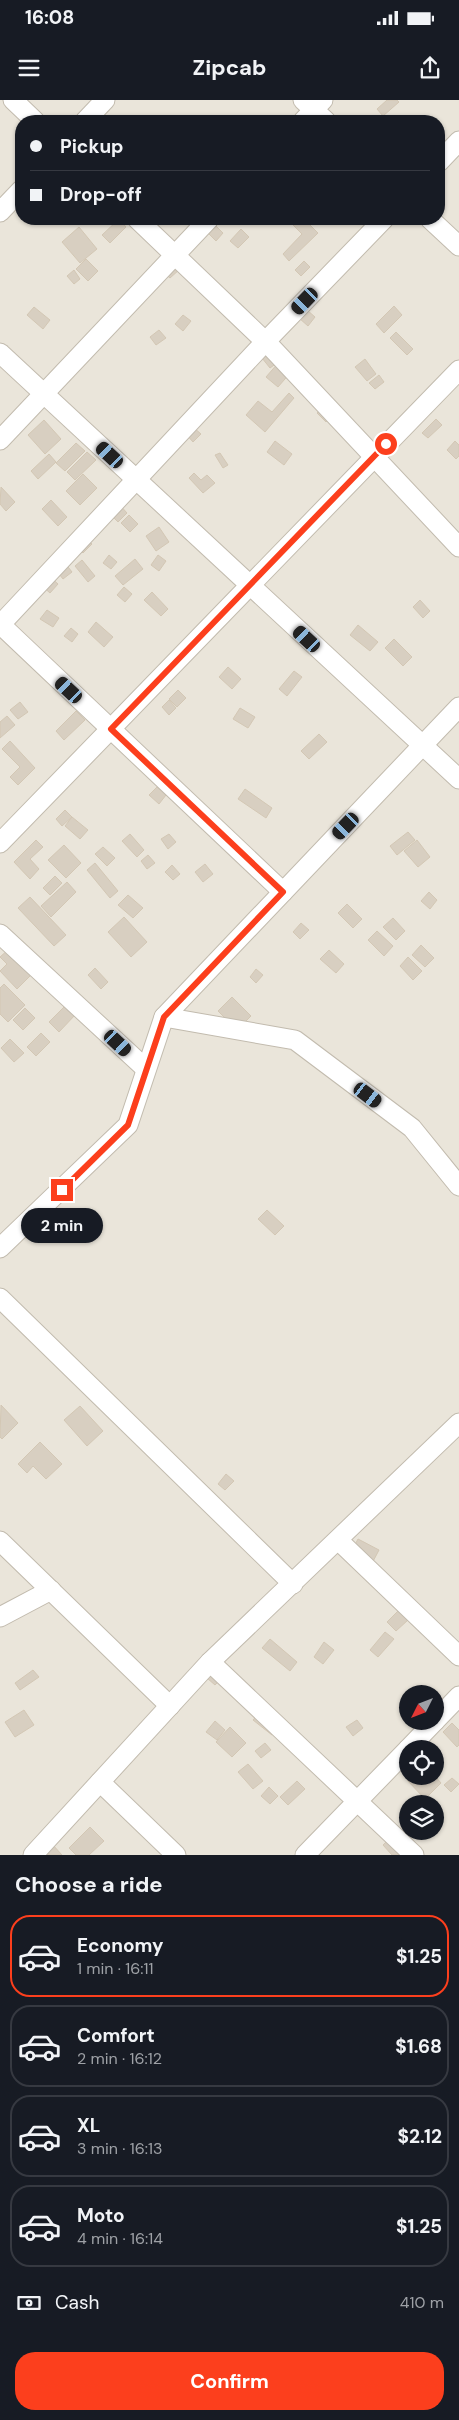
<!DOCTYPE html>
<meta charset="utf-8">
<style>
:root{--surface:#171b24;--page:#20242c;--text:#f1f3f6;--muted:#9ea1a6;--line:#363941;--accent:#fc3f1d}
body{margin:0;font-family:"DM Sans",sans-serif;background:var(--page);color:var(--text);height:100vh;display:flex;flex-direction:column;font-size:19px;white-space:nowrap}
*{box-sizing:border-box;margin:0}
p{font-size:16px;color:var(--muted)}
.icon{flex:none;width:28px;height:28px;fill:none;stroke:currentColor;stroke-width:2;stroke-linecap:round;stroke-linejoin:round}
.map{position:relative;height:1755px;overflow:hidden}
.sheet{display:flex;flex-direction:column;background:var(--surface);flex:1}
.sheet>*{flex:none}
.banner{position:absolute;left:15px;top:15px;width:430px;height:110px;border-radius:20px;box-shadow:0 1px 4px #0004;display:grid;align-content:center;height:110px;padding:0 15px;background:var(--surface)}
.needle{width:32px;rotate:228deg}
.fabs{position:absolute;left:399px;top:1585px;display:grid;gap:10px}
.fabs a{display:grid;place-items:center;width:45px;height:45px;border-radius:50%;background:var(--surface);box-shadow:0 1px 4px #0004;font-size:25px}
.end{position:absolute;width:22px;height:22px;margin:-11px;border:6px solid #fc3f1d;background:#fff;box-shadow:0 0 0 2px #fff}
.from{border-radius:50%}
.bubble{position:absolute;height:35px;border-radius:18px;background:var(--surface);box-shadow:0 1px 4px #0004;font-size:16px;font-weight:700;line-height:35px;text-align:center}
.car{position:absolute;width:15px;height:30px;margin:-15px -8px;border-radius:6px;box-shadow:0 0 4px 1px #0007;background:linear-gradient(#222 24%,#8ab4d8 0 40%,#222 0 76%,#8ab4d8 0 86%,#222 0)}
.banner b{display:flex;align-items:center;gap:18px;height:48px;font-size:19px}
.banner b+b{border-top:1px solid var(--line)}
.banner i{width:12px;height:12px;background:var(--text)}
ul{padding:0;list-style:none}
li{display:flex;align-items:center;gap:15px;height:82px;margin:0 10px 8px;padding:0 5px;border:2px solid var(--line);border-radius:20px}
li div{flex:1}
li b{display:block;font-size:19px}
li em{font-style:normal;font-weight:700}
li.on{border-color:var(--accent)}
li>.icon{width:45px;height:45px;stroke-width:1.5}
h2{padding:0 15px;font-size:22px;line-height:60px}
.pay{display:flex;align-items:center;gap:12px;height:55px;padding:0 15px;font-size:19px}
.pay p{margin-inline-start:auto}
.action{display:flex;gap:10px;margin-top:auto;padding:10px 15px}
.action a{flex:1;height:58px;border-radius:20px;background:var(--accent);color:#fff;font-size:20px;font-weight:700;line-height:58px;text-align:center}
.status{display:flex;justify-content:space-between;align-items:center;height:35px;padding:0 25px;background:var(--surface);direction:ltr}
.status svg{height:14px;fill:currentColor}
header{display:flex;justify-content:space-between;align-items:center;height:65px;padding:0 15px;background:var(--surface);font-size:22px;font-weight:700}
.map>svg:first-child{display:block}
</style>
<div class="status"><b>16:08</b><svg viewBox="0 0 49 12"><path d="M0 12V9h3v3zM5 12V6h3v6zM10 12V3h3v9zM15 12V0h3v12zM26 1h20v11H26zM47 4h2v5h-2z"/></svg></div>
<header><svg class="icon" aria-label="menu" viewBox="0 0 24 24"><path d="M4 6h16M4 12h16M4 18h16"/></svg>Zipcab<svg class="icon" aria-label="share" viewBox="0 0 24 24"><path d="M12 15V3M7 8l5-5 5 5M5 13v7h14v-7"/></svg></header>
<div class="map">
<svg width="459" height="1755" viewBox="0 0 459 1755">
<rect width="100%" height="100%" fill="#f6f3ec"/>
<path fill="#eae5da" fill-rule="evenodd" d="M 0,0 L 459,0 L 459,1755 L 0,1755 ZM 21,21 L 439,21 L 439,119 L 21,119 ZM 408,1594 L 435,1594 L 435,1621 L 408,1621 ZM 408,1649 L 435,1649 L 435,1676 L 408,1676 ZM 408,1704 L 435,1704 L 435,1731 L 408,1731 Z"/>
<g fill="#d8cfc1" stroke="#d3c7b4">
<polygon points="387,0 397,0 399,2 383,16 377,9"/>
<polygon points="119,119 126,127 110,143 102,135"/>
<polygon points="287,119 304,119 318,133 289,161 283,154 302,134"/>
<polygon points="214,124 223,133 216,141 207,132"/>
<polygon points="79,127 97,149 80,163 62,142"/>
<polygon points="241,129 249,137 238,148 230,141"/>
<polygon points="86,159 98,171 88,181 76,169"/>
<polygon points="172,161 180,169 170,178 162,171"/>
<polygon points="304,161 310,167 301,176 295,170"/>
<polygon points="74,170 80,179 74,184 67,176"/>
<polygon points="394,206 402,215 384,233 376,224"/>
<polygon points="34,207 50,220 43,229 27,215"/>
<polygon points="307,210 315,217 308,226 299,218"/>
<polygon points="183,215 191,221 183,231 175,224"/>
<polygon points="159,230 166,238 156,245 150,237"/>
<polygon points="396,232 413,249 407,255 390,238"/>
<polygon points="266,248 277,263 270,268 258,253"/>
<polygon points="365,259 376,274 367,281 355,267"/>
<polygon points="279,262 291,272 278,287 266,277"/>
<polygon points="379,275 384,282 375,289 369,283"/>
<polygon points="289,293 294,298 265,332 246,315 258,301 272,312"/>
<polygon points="325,306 333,314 326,322 317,313"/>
<polygon points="436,319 442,325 428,338 422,333"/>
<polygon points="44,320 61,339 45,354 28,335"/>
<polygon points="193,327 201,334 193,342 186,334"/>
<polygon points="275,341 292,354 284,365 267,352"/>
<polygon points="455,341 459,345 459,356 456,359 447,350"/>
<polygon points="76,343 85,351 65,371 56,363"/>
<polygon points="87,352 96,360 75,380 67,372"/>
<polygon points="220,353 228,365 223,368 215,355"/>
<polygon points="49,354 56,362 38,379 31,371"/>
<polygon points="194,373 201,380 207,375 215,383 203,393 189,378"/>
<polygon points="83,374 97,388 80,405 66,391"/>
<polygon points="1,387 15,402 6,411 0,404"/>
<polygon points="51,400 67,417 58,426 42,409"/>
<polygon points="118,403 127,413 118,422 108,412"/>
<polygon points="129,415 138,424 130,432 121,423"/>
<polygon points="159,427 169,442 156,451 146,436"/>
<polygon points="85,437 92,444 83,453 76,446"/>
<polygon points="109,455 117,462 111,469 103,463"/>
<polygon points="158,455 166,461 159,471 151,465"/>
<polygon points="135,459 143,469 123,485 115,476"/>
<polygon points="82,460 95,476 88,482 75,466"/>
<polygon points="65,463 72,472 63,479 56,470"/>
<polygon points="48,475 58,484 50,493 40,484"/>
<polygon points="124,487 132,494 125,502 117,495"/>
<polygon points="152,492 168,509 161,516 144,500"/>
<polygon points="420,500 430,511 423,518 413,507"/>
<polygon points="47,510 59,518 53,527 40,519"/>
<polygon points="96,522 113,537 104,547 88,532"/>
<polygon points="358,525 378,542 370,551 350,535"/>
<polygon points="71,528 78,534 72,542 64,536"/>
<polygon points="394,539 412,557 403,566 385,548"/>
<polygon points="228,567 241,579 232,589 219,577"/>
<polygon points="294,571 302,577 287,596 279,589"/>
<polygon points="178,590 186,598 177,607 169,599"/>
<polygon points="169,600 176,608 169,615 162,607"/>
<polygon points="20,602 28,612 18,619 10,610"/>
<polygon points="240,608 255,617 248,628 233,619"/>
<polygon points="76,611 85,620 64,640 56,631"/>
<polygon points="7,616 15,625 0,638 0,622"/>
<polygon points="319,634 327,642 309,659 301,651"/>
<polygon points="10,641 35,668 18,685 10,677 20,667 2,649"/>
<polygon points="157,687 166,695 159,704 149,695"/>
<polygon points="245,689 272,708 266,718 238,699"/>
<polygon points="65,710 72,717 62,726 56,719"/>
<polygon points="72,717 88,730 80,739 65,726"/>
<polygon points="408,732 415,740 397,755 390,746"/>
<polygon points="130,734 144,750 137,757 122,741"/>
<polygon points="169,734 176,742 168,749 161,739"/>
<polygon points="36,740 43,747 30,759 39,769 30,779 14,762"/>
<polygon points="417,740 430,757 418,767 404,751"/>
<polygon points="64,745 81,763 66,778 48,760"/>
<polygon points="103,747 115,758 107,766 95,754"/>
<polygon points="148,755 155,763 147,769 141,761"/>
<polygon points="95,763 118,791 110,798 87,770"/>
<polygon points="205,764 213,774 203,782 195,772"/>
<polygon points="172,765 180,774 173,780 165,772"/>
<polygon points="55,776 62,783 50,795 43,788"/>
<polygon points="67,782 76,792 51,817 41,806"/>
<polygon points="429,792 437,800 430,809 421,801"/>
<polygon points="128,795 143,808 133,818 118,805"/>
<polygon points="30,797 66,835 54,846 18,808"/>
<polygon points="347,804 362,819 353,828 338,813"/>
<polygon points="124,817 147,842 131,857 108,832"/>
<polygon points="393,818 405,831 396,840 383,827"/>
<polygon points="301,823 309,830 300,839 293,832"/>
<polygon points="377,831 393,846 384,856 368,840"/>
<polygon points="421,845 434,858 425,867 412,855"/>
<polygon points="9,849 33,873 17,889 0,871 7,864 0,857"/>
<polygon points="329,850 344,864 336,873 320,859"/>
<polygon points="408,857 422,871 413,880 400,866"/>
<polygon points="95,868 108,882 101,889 88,875"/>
<polygon points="256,869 263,875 256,883 250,877"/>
<polygon points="4,884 25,905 8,922 0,914 0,888"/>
<polygon points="232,897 251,916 237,930 218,911"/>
<polygon points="66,905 76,914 59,932 49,922"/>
<polygon points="25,908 35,918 23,930 13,920"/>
<polygon points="41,933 50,942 36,956 27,947"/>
<polygon points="10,939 24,953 14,962 1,948"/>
<polygon points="267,1110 284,1126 275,1135 258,1119"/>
<polygon points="1,1305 18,1323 2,1339 0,1337"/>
<polygon points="80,1306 103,1331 87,1346 64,1320"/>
<polygon points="40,1342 62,1364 46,1379 33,1366 27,1373 18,1364"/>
<polygon points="226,1374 234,1381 225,1390 218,1384"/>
<polygon points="358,1439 379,1450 370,1467 349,1456"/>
<polygon points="399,1510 408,1520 396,1531 387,1522"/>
<polygon points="385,1532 394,1539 378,1557 370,1550"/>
<polygon points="270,1539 297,1562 290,1571 262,1548"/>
<polygon points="324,1542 334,1550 323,1564 314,1557"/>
<polygon points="33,1570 39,1577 20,1590 15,1583"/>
<polygon points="215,1570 222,1578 215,1585 207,1578"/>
<polygon points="24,1610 34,1625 15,1637 5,1622"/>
<polygon points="260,1612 278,1628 272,1635 253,1620"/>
<polygon points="357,1620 363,1628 353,1636 346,1627"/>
<polygon points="215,1621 225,1630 217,1640 206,1632"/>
<polygon points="452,1623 459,1630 459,1645 457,1647 443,1632"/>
<polygon points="230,1627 246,1643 232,1657 216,1642"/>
<polygon points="265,1643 271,1650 261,1658 255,1651"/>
<polygon points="248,1664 263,1681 253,1689 238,1672"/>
<polygon points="411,1676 435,1676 441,1683 425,1699 407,1680"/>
<polygon points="452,1678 459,1684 451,1692 444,1685"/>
<polygon points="297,1681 305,1689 288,1705 280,1697"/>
<polygon points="269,1687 278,1696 270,1704 261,1696"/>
<polygon points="90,1727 104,1741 89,1755 76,1755 69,1748"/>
<polygon points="392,1736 408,1755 392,1755 383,1745"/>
<polygon points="52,1744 62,1755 40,1755"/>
</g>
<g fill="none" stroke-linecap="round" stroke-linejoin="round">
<g stroke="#c2bbae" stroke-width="21">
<g id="minor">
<polyline points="13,0 35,21"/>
<polyline points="303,0 326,21"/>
<polyline points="85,21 105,0"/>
<polyline points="303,21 323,0"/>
<polyline points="439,62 459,41"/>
<polyline points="0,112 21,90"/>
<polyline points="137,119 270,246 459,447"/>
<polyline points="430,119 459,146"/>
<polyline points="0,253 459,679"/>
<polyline points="0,340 209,119"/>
<polyline points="0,524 283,792"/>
<polyline points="0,525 265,242 384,119"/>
<polyline points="0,743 459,270"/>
<polyline points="0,834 146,969"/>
<polyline points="164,917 295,940 412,1028 459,1086"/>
<polyline points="0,1148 128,1025 164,917 459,607"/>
<polyline points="0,1198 293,1484"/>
<polyline points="338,1440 459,1556"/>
<polyline points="0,1441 170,1606"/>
<polyline points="0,1517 51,1490"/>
<polyline points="210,1562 414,1755"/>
<polyline points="435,1621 459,1596"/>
<polyline points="408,1649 435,1621"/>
<polyline points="100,1682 176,1755"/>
<polyline points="33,1755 210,1562 459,1323"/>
<polyline points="305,1755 408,1649"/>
</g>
</g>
<use href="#minor" stroke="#fff" stroke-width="19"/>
</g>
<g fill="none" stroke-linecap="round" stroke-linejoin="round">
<polyline stroke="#fc3f1d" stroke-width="6" points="62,1090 128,1025 164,917 283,792 111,629 386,344"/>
</g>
</svg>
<div class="fabs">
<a><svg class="needle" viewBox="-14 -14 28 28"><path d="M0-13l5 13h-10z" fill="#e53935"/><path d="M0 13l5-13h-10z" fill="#9ea1a6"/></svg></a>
<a><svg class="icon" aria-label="locate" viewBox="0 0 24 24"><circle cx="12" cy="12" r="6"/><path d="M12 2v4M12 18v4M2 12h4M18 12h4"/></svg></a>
<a><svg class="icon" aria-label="layers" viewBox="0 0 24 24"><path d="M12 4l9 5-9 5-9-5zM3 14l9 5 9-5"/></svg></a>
</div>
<i class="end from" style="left:386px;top:344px"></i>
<i class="end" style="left:62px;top:1090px"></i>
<div class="bubble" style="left:21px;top:1108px;width:82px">2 min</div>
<i class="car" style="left:305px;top:201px;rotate:224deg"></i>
<i class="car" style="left:110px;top:355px;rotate:313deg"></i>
<i class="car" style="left:307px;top:539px;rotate:313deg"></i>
<i class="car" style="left:69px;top:590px;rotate:313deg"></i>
<i class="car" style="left:346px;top:726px;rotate:224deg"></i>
<i class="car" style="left:118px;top:943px;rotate:133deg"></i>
<i class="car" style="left:368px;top:995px;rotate:127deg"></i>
<div class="banner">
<b><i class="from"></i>Pickup</b>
<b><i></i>Drop-off</b>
</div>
</div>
<section class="sheet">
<h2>Choose a ride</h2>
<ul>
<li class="on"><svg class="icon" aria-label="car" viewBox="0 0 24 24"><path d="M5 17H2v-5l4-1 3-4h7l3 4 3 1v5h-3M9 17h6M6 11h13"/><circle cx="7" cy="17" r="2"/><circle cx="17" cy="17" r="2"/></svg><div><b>Economy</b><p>1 min · 16:11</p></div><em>$1.25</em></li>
<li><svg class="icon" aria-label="car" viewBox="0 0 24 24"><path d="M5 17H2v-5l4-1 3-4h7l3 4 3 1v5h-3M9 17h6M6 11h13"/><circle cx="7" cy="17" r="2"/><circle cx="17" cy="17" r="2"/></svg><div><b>Comfort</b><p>2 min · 16:12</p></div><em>$1.68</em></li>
<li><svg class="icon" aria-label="car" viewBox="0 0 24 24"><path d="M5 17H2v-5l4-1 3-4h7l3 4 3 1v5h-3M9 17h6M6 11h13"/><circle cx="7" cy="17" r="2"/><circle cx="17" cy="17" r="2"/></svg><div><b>XL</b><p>3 min · 16:13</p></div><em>$2.12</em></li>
<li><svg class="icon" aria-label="car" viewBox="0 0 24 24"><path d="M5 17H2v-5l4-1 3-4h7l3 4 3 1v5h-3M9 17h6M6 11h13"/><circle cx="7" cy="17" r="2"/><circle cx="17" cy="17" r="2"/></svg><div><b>Moto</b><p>4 min · 16:14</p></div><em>$1.25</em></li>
</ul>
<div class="pay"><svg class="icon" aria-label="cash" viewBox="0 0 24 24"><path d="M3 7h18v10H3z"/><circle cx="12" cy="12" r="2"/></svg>Cash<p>410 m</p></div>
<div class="action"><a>Confirm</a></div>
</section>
